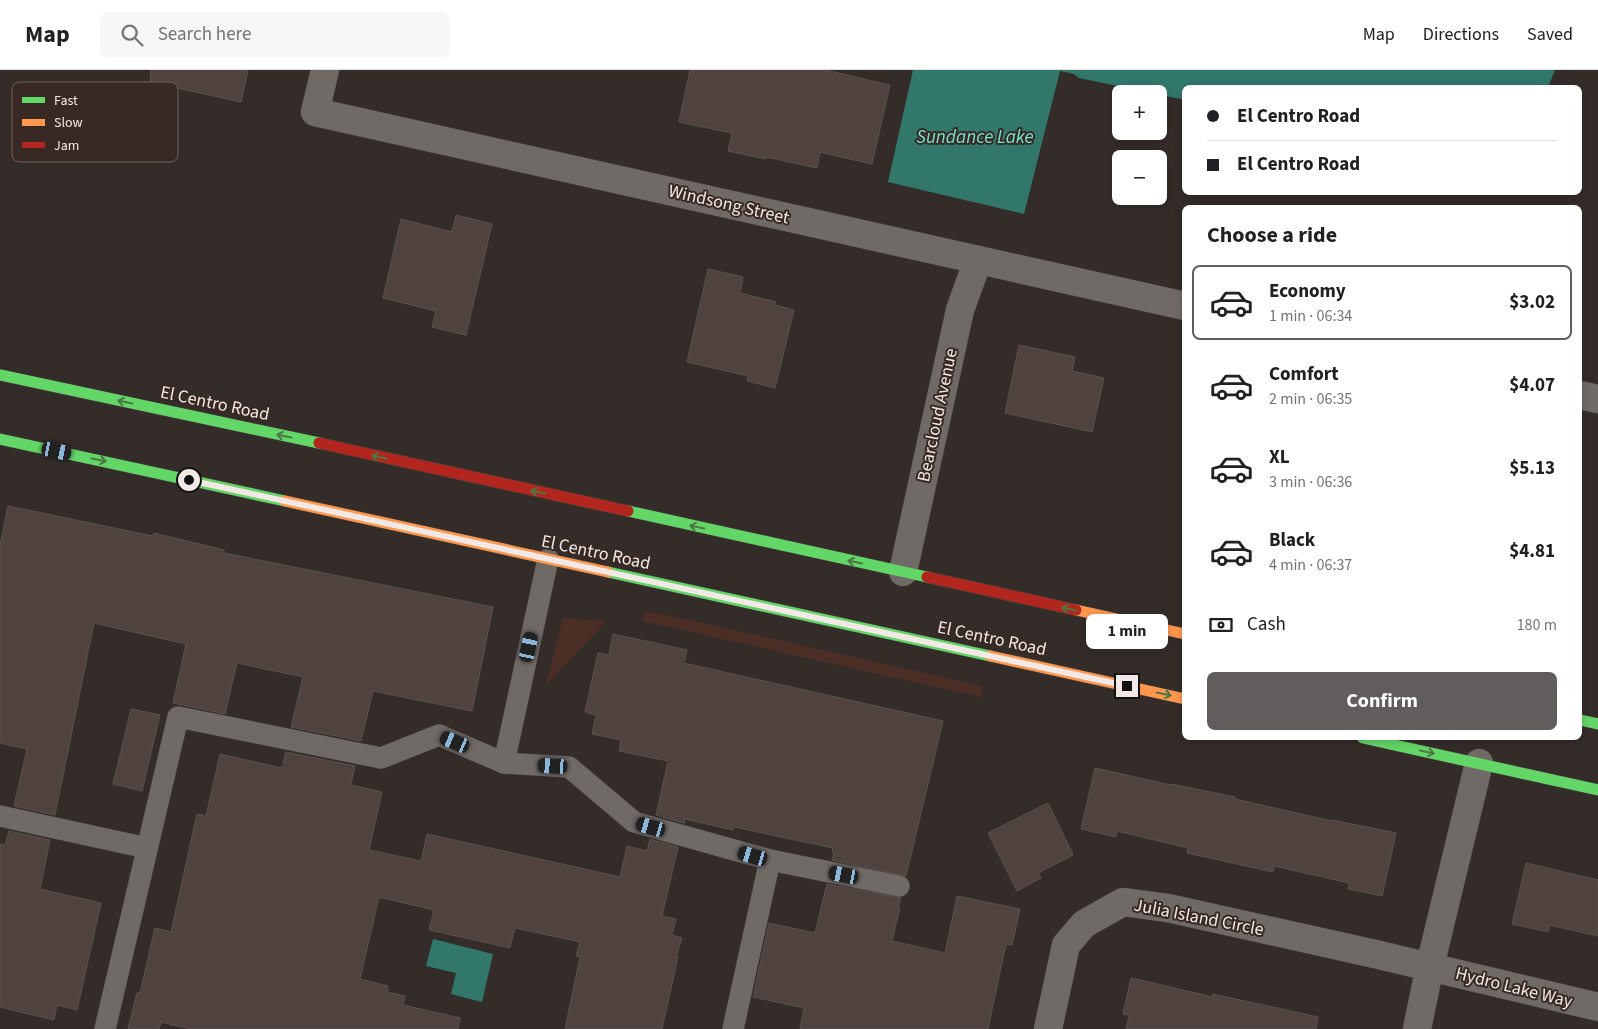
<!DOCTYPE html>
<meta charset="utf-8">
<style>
:root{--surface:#fff;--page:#f6f6f6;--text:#202124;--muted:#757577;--line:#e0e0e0;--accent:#615d5d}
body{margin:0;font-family:"Source Sans 3",sans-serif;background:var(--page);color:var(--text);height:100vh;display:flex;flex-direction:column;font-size:19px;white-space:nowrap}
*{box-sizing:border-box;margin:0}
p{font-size:16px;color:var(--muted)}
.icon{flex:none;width:28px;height:28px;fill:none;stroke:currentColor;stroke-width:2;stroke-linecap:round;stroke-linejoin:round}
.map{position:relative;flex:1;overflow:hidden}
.panel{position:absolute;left:1182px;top:135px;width:400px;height:535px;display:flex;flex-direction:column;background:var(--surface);border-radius:8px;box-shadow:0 2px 8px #0003}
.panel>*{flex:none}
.banner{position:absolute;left:1182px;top:15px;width:400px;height:110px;border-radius:8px;box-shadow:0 2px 8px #0003;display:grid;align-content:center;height:110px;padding:0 25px;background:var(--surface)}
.tools{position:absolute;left:1112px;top:15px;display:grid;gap:10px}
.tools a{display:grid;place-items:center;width:55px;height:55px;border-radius:8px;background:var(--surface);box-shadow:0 2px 8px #0003;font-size:25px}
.end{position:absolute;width:22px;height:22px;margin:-11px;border:6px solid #f2e8e5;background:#111;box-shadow:0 0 0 2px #111}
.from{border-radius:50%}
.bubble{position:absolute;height:35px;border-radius:8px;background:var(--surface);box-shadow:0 2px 8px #0003;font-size:16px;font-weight:700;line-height:35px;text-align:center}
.car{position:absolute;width:15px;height:30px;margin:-15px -8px;border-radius:6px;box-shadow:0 0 4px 1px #0007;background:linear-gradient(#222 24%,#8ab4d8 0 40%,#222 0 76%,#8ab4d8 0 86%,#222 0)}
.banner b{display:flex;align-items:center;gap:18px;height:48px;font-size:19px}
.banner b+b{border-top:1px solid var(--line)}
.banner i{width:12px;height:12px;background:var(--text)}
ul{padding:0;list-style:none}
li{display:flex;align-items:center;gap:15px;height:75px;margin:0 10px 8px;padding:0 15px;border:2px solid transparent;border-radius:8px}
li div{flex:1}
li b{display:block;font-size:19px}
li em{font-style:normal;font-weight:700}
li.current{border-color:var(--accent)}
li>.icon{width:45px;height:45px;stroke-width:1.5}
h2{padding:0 25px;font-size:22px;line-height:60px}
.pay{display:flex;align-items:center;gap:12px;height:55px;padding:0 25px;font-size:19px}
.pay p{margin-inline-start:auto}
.cta{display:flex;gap:10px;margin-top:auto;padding:10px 25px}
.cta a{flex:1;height:58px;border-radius:8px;background:var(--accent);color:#fff;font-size:20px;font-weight:700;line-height:58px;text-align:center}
header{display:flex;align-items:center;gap:30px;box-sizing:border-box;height:70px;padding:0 25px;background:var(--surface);border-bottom:1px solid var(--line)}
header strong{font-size:24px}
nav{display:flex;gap:28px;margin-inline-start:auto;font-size:18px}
.search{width:350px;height:45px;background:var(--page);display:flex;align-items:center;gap:12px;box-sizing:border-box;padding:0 18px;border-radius:8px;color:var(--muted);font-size:19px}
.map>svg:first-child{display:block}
</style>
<header>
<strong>Map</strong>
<div class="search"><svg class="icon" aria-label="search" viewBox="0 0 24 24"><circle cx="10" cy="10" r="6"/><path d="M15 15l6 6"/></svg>Search here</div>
<nav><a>Map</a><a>Directions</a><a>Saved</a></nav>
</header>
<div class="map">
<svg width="1598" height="959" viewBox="0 0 1598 959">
<rect width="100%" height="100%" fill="#342c29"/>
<g fill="#4b2f27">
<polygon points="644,542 663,544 983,616 981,627 642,551"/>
<polygon points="563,548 604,551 603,555 546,615"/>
</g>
<g fill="#31786b">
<polygon points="913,0 1555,0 1548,17 1185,18 1185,30 1079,8 1074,4 1060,1 1024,144 888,112"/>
<polygon points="433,869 493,884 482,932 451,924 456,903 426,896"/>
</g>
<g fill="#50423e" stroke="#5a5350">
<polygon points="151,0 248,0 241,32 150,12"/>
<polygon points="690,0 825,0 890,15 872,94 820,82 817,98 766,87 765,89 728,81 732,63 679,52"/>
<polygon points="456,145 492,154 466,265 432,257 436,241 383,228 401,149 452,162"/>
<polygon points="708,199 743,207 740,223 776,232 775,235 794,240 775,318 747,311 748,306 687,292"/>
<polygon points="1019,275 1075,287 1072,301 1104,308 1092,362 1005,343"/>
<polygon points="8,436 153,466 154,463 224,480 224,483 493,537 472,641 373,621 361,671 291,657 303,607 237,593 225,644 173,633 186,574 94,553 55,745 14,736 27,679 0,673 0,476"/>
<polygon points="613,564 687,580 684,593 943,651 906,806 832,790 834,782 832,781 833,778 734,757 733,760 685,749 684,753 656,745 668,691 619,681 621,670 592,664 596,645 585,642 598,583 609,585"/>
<polygon points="131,639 160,645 142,721 113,714"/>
<polygon points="286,682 355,696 351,715 382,722 369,780 421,791 427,764 620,807 627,776 647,781 650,769 678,777 662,846 676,849 672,865 682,868 676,887 678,887 662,959 565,959 580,887 576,886 580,872 515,858 510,878 429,860 434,840 379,827 360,909 388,916 387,922 405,926 403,935 460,948 458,959 190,959 161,952 159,959 128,959 137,923 140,923 155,858 171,862 197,744 206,746 220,684 282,698"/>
<polygon points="1095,698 1171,715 1171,714 1235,727 1235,729 1332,751 1332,750 1396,763 1382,826 1348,819 1349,813 1274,796 1273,802 1187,783 1188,778 1117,761 1116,767 1081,759"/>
<polygon points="1048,733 1073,785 1038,803 1041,808 1017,821 988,763"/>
<polygon points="9,761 50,770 40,819 101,833 77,940 57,935 54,950 0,937 0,774 5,775"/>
<polygon points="1526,793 1598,810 1598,866 1550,855 1548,862 1512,854"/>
<polygon points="827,814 901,828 898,838 900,838 892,871 945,883 957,826 1020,839 1012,875 1006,874 988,959 800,959 804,938 753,927 769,853 815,863"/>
<polygon points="1131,908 1213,927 1213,924 1318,947 1316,959 1126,959 1129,945 1123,944"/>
</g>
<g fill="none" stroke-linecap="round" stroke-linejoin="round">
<g stroke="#4e4745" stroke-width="22">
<g id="lane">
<polyline points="504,693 548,489"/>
<polyline points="0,746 147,778"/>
<polyline points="770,790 899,816"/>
<polyline points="105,959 178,647 381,688 439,665 504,693 569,697 634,752 770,790 733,959"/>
</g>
</g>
<g stroke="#4e4745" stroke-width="29">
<g id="street">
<polyline points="325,0 315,42 1185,236"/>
<polyline points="1580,325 1598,329"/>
<polyline points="903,502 960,240 978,190"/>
<polyline points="1048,959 1066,875 1084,854 1123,832 1168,838 1375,884 1598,937"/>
<polyline points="1417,959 1430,896 1479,693"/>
</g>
</g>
<g stroke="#4e4745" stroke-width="12">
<g id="fast">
<polyline points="0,305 319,373"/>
<polyline points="0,369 285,431"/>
<polyline points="628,441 927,507"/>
<polyline points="608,502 990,586"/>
<polyline points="1580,650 1598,654"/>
<polyline points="1363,668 1598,720"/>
</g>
</g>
<g stroke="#4e4745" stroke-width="12">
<g id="slow">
<polyline points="285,431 608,502"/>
<polyline points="1076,540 1185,564"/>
<polyline points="990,586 1185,629"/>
</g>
</g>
<g stroke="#4e4745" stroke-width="12">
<g id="jam">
<polyline points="319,373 628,441"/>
<polyline points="927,507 1076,540"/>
</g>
</g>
<use href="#lane" stroke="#706a67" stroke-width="21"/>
<use href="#street" stroke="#706a67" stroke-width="28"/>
<use href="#fast" stroke="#63d668" stroke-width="11"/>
<use href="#slow" stroke="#ff974d" stroke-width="11"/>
<use href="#jam" stroke="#b3261e" stroke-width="11"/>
</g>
<defs><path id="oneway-shaft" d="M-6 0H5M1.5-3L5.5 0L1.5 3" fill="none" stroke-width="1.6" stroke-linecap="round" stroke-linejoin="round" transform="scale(1.25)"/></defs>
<g stroke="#4b7743">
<use href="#oneway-shaft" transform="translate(125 332) rotate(-168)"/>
<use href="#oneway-shaft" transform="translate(284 366) rotate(-168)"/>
<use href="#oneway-shaft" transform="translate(379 387) rotate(-168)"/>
<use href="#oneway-shaft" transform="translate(99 390) rotate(12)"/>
<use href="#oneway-shaft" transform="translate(538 422) rotate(-168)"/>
<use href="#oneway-shaft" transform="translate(697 457) rotate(-168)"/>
<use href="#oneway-shaft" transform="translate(855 492) rotate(-168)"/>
<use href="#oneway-shaft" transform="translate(1069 539) rotate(-168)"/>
<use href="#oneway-shaft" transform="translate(1164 624) rotate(12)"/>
<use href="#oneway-shaft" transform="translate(1427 682) rotate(12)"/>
</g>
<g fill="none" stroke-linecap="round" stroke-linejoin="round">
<polyline stroke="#f2e8e5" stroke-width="6" points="189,410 1127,616"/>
</g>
<g text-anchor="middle" stroke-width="4" stroke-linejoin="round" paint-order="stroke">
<g font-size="18" fill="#f2e8e5" stroke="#382925">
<text transform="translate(729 134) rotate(13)" y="6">Windsong Street</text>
<text transform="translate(215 333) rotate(12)" y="6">El Centro Road</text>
<text transform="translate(937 345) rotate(-78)" y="6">Bearcloud Avenue</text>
<text transform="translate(596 482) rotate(12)" y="6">El Centro Road</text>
<text transform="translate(992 568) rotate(12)" y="6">El Centro Road</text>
<text transform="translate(1199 847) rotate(11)" y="6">Julia Island Circle</text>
<text transform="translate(1514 917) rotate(14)" y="6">Hydro Lake Way</text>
</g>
<g font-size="19" font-style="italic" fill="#72e5d1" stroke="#382925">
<text x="975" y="73">Sundance Lake</text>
</g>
</g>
<rect x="12" y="12" width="166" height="80" rx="8" fill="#382925" stroke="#70625f" stroke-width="1"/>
<rect x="22" y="27" width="23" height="6" fill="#63d668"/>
<rect x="22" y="49" width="23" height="7" fill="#ff974d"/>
<rect x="22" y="72" width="23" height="6" fill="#b3261e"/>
<g font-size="14" fill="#f2e8e5">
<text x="54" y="35">Fast</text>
<text x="54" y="57">Slow</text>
<text x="54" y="80">Jam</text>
</g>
</svg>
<div class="tools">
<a>+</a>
<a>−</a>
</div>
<i class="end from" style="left:189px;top:410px"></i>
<i class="end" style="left:1127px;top:616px"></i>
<div class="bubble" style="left:1086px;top:544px;width:82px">1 min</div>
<i class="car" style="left:57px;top:381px;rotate:102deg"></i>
<i class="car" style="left:529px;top:577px;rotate:12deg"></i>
<i class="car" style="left:455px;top:672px;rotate:293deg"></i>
<i class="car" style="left:553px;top:696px;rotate:273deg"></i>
<i class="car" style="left:651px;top:757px;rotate:286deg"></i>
<i class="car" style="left:753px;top:786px;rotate:286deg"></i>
<i class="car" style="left:844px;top:805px;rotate:281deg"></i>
<div class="banner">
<b><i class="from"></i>El Centro Road</b>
<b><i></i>El Centro Road</b>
</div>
<section class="panel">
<h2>Choose a ride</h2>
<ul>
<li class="current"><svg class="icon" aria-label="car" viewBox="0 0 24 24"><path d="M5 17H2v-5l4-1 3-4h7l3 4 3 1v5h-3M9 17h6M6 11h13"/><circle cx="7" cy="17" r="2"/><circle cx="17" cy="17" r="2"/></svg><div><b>Economy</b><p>1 min · 06:34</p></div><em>$3.02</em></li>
<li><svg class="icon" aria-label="car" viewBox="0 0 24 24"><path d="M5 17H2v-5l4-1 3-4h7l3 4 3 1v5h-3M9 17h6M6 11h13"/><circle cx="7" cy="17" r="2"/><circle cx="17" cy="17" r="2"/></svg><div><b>Comfort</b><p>2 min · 06:35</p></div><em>$4.07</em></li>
<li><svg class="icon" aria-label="car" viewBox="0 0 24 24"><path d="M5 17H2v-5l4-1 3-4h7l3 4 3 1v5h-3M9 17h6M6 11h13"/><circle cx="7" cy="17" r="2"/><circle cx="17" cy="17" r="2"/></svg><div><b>XL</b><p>3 min · 06:36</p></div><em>$5.13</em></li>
<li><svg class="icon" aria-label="car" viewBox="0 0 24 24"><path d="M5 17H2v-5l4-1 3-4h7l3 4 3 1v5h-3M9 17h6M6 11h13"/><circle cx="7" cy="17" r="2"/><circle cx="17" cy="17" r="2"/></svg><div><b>Black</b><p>4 min · 06:37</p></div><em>$4.81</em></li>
</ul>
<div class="pay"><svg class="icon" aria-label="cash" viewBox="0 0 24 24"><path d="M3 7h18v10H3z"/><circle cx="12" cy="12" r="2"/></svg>Cash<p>180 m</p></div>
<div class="cta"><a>Confirm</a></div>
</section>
</div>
